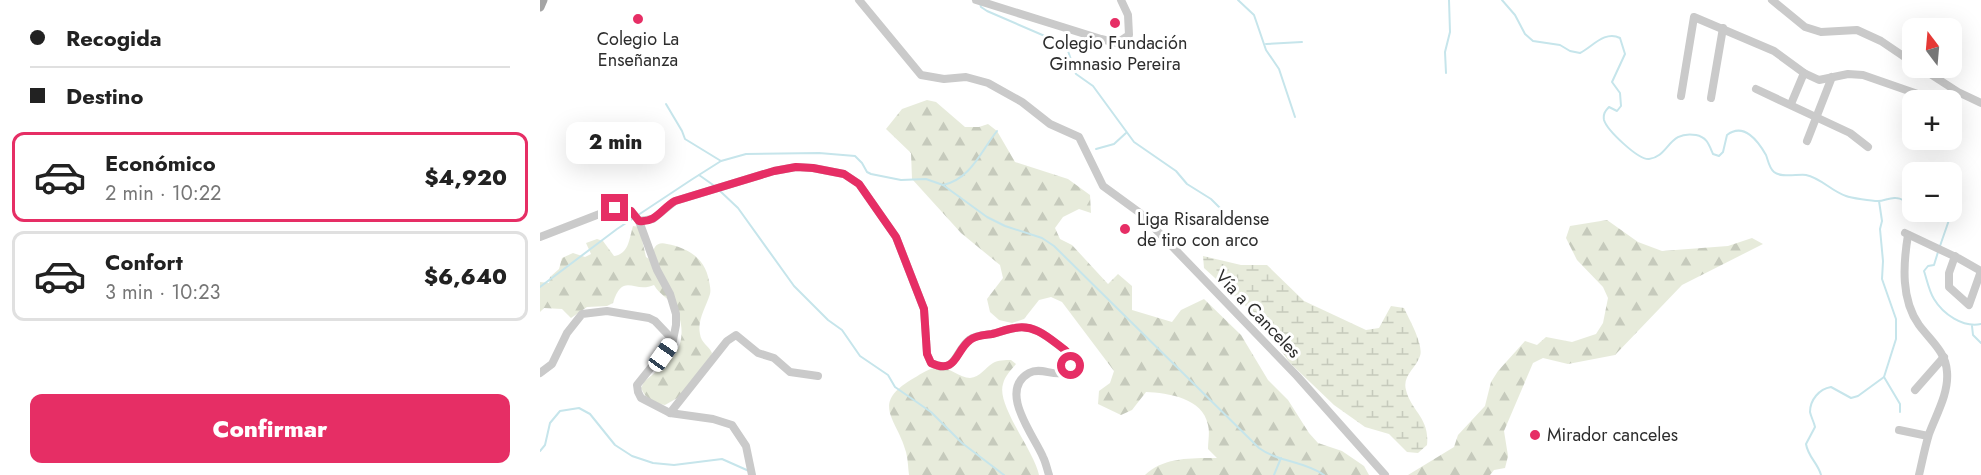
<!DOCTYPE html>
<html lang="es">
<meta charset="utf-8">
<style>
:root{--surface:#fff;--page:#f6f6f6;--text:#222;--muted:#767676;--line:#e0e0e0;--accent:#e62e65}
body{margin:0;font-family:Jost,sans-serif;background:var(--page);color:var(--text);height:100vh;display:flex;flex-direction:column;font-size:22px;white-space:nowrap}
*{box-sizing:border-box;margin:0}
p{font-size:20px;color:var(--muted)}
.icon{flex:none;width:33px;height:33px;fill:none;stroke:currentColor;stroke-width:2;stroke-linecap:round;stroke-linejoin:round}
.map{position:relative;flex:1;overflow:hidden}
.details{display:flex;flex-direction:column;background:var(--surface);width:540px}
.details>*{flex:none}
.guide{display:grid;align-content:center;height:132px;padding:0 30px;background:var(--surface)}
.needle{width:39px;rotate:344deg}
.buttons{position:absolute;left:1362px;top:18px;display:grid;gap:12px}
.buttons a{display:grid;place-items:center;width:60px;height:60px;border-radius:12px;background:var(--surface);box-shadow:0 6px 24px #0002;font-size:30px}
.end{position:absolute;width:27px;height:27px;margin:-14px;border:8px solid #e62e65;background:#fff;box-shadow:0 0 0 3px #fff}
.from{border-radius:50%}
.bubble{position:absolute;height:42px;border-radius:12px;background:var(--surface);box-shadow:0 6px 24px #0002;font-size:20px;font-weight:800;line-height:42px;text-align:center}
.car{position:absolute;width:18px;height:36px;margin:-18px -9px;border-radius:8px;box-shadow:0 0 4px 2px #0007;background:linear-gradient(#fff 24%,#345 0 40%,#fff 0 76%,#345 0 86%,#fff 0)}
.guide b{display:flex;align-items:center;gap:21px;height:57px;font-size:22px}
.guide b+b{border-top:2px solid var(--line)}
.guide i{width:15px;height:15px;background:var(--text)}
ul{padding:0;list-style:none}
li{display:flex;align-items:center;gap:18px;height:90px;margin:0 12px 9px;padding:0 18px;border:3px solid var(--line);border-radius:12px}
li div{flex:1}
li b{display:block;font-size:22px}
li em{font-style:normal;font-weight:800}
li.active{border-color:var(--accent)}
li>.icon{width:54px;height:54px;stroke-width:1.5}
.button{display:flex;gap:12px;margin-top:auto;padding:12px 30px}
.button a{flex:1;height:69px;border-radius:12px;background:var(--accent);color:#fff;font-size:24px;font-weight:800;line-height:69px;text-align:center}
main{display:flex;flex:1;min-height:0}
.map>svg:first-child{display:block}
</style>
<main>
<section class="details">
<div class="guide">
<b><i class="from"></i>Recogida</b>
<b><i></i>Destino</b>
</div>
<ul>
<li class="active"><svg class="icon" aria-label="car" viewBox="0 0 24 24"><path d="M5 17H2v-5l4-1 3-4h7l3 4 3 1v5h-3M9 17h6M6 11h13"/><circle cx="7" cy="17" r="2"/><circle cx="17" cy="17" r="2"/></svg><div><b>Económico</b><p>2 min · 10:22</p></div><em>$4,920</em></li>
<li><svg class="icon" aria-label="car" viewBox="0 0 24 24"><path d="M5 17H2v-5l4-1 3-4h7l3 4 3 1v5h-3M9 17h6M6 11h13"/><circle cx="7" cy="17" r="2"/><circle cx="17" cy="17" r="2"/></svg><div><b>Confort</b><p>3 min · 10:23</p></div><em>$6,640</em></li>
</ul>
<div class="button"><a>Confirmar</a></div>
</section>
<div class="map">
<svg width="1441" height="475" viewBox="0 0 1441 475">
<defs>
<pattern id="forest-firs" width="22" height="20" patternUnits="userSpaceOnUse" patternTransform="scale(1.5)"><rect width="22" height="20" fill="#e7ebdb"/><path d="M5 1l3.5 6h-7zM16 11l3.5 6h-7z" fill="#c6cabc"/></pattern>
<pattern id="wetland-marsh" width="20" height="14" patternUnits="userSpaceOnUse" patternTransform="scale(1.5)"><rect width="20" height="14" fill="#e7ebdb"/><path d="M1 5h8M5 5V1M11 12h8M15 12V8" fill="none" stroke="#c6cabc"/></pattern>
</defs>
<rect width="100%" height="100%" fill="#fff"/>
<g fill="url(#forest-firs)">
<path d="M 387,100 L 396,102 L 425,127 L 439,127 L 448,124 L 457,131 L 475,162 L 528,179 L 550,195 L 551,213 L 539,209 L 523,217 L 515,228 L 520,239 L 532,245 L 568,284 L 578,274 L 592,286 L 592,310 L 632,322 L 641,310 L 664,299 L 701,335 L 728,380 L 748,400 L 769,433 L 778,443 L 802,451 L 824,466 L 829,475 L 605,475 C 623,457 653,458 677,458 L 668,449 C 668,441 670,432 668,425 C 663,398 628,393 606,392 L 592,410 L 581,415 L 558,404 L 559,391 L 570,383 L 574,371 L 522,302 L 511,297 L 499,300 L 484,319 L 472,323 L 459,320 L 450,312 L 447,299 L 463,278 L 460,265 L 421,233 L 372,179 L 371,153 L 346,129 L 362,109 Z"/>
<polygon points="1067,220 1098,242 1122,251 1188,246 1212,238 1223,244 1142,285 1075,355 1028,364 1003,358 993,363 964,431 968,456 965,468 954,470 950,475 868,475 914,447 918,435 945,406 951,382 958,371 985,341 997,345 1006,337 1032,342 1056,334 1063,323 1068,298 1063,287 1037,260 1026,238 1030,226"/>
<path d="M 93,226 L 99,227 L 106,257 L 111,260 C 113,249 115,241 127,244 C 148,248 165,258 169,281 C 170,286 171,290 170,294 C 166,307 157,320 160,334 C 161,343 169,346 172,353 L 170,359 L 148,392 L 125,405 C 114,403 106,400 101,388 L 104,382 C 113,373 127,365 135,354 C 145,340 143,318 133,305 C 127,297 120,295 114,285 C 94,294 83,271 73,303 L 67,306 L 47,307 L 31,318 L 22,309 L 4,308 L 0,312 L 0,282 L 9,283 L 10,277 L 19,269 L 22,258 L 33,253 L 45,257 L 51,254 L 46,243 L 57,239 L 63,241 L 74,256 C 89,254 89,239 93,226 Z"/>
<path d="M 471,360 L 476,364 C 471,370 465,376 463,384 C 456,405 495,452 499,475 L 369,475 C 368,468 368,459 366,452 C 357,418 329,404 374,378 C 381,374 391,367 399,367 C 409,367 420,378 430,378 C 440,377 445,368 453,363 C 458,360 465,360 471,360 Z"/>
</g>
<path fill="url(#wetland-marsh)" d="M 663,256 L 701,265 L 727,265 L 764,301 L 826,330 L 839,328 L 851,306 L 864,308 C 869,319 884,345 880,356 C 876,368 862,376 866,390 C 871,411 890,418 887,445 L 878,453 L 867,452 L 849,434 L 825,427 L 794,405 L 749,362 L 720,319 L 664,268 Z"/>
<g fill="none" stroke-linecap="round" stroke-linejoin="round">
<g stroke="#c6e5eb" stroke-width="2">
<polyline points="698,0 714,15 726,50 739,69 755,117"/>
<path d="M 962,0 L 975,15 L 985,34 L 993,41 L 1020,45 L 1030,51 L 1040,53 C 1052,47 1065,30 1080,38 L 1085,54 L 1072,82 L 1080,93 L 1081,106 L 1077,111 L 1069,107 C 1065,111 1063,114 1064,120 C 1067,130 1098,160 1109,159 C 1129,157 1128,130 1156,135 C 1167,137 1169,145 1173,154 L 1179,156 L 1183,152 L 1187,135 C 1204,122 1218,141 1226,155 C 1228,160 1229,168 1234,172 C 1241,178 1257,174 1266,175 C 1281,178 1291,191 1306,196 C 1311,198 1332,201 1338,201 C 1344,201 1350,197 1356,198 C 1363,198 1365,203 1372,203"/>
<polyline points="440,3 441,7 447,11 521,43 528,51 536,74 553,86 594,142 636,171 647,184 671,199 682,210"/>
<polyline points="726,44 762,42"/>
<polyline points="906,73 905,52 910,32 909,0"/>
<polyline points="126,104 142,131 145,139 181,161"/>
<polyline points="556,149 574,144 586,133"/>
<polyline points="159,175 176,187"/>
<path d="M 403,185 C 431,179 441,151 457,131"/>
<polyline points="180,191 198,208 254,286 288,320 302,330 320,356 348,375 355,387 391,412 422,443 464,475"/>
<polyline points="1398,212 1409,220 1400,246"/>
<path d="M 1398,252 L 1394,265 L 1388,266 L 1384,271 C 1387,280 1389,291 1394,299 C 1403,314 1423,328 1441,324"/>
<path d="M 0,287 L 77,229 L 151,180 L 181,161 L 206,154 L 279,153 L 315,156 L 322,163 L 327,172 L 331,174 L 361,180 L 386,179 L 403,185 L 447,217 L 465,226 L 502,238 L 514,246 L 719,448 C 738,462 764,461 784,475"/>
<polyline points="1432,326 1433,335 1441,343"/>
<polyline points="1344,377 1360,404 1360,412"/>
<polyline points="0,451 5,445 10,423 20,411 39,408 50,414 75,445 92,456 113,463 134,465 182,459 209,471"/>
<polyline points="734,475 741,458"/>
<path d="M 1281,475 C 1278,463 1268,457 1266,444 L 1275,427 C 1274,422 1271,417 1270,412 C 1270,400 1279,389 1291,387 L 1311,398 L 1318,396 L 1344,377 L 1356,339 L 1356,319 L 1342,279 L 1343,261 L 1340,229 L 1342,221 L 1339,201"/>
</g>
<g stroke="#cacaca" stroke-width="8">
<polyline points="319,0 381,75 404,79 426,77 448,83 482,102 510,124 539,137 563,186 600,213 757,376 845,475"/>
<polyline points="436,0 561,39 577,43 589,35 588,15 581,0"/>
<polyline points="1232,0 1265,27 1281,32 1317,30 1341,41 1372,62"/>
<polyline points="1381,68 1418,92 1441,103"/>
<polyline points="1216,89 1310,133 1328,147"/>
<polyline points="1141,96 1154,17 1234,51 1264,73 1279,80 1308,74 1323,75 1392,99 1410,100"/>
<polyline points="1171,98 1183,28"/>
<polyline points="1251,104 1264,73"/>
<polyline points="1267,141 1292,77"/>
<path d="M 99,221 L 113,219 L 135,201 L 234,171 L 256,167 L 273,168 L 304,174 L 319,184 L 356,237 L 384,309 L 387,354 L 391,363 C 417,375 414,352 429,340 C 436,335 444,335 452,334 C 460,332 467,329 475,328 C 494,324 506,336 521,347 C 529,353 535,360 529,370 C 516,379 502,366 489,373 C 457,391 495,437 503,457 C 506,463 507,469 509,475"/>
<polyline points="1365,233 1418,258 1441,271"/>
<path d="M 1368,235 C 1363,265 1361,300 1379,325 C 1391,341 1406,352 1407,372 C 1409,393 1396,415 1389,434 C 1385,447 1382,462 1379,475"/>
<polyline points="0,237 75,208 91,211 99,221 117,270 130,294 136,314 136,325 133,340 97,385 98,392 101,398 130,413 173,419 192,425 206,446 212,475"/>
<polyline points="1415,256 1409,273 1409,287 1429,305 1441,271"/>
<polyline points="0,373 12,364 27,333 42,314 67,311 109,318 115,321 133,340"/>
<polyline points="1375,390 1404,357"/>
<polyline points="130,413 187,341 196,335 218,353 234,358 250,372 278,376"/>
<polyline points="1359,430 1388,436"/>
</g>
<polyline stroke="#a5a5a5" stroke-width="9" points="0,7 3,0"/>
</g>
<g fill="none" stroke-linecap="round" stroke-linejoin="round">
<path stroke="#e62e65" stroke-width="8" d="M 75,208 L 91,211 L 99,221 C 116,223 122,208 135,201 L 234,171 L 256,167 L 273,168 L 304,174 L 319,184 L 356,237 L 384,309 L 387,354 L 391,363 C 417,375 415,351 430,340 C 436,335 445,335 452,334 C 460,332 467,329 475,328 C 496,324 510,339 525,350 L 529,354 L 531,366"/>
</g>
<g fill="#e62e65" stroke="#fff" stroke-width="2">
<circle cx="98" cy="19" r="6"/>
<circle cx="575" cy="23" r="6"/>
<circle cx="585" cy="229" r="6"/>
<circle cx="995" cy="435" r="6"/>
</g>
<g text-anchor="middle" stroke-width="6" stroke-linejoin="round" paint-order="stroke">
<g font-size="18" fill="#2d2d2d" stroke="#fff">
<text x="98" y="45">Colegio La<tspan x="98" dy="21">Enseñanza</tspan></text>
<text x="575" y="49">Colegio Fundación<tspan x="575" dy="21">Gimnasio Pereira</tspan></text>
<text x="597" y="225" text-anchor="start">Liga Risaraldense<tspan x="597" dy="21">de tiro con arco</tspan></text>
<text x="1007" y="441" text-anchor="start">Mirador canceles</text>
</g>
<g font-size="18" fill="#2d2d2d" stroke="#fff">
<text transform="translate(718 314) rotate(46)" y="6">Vía a Canceles</text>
</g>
</g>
</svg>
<div class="buttons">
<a><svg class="needle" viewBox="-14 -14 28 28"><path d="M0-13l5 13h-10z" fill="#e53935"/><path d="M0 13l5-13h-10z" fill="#767676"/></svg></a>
<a>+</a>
<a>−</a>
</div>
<i class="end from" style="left:531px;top:366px"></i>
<i class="end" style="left:75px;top:208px"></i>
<div class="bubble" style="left:26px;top:122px;width:99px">2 min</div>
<i class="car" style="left:123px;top:355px;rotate:35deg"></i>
</div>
</main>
